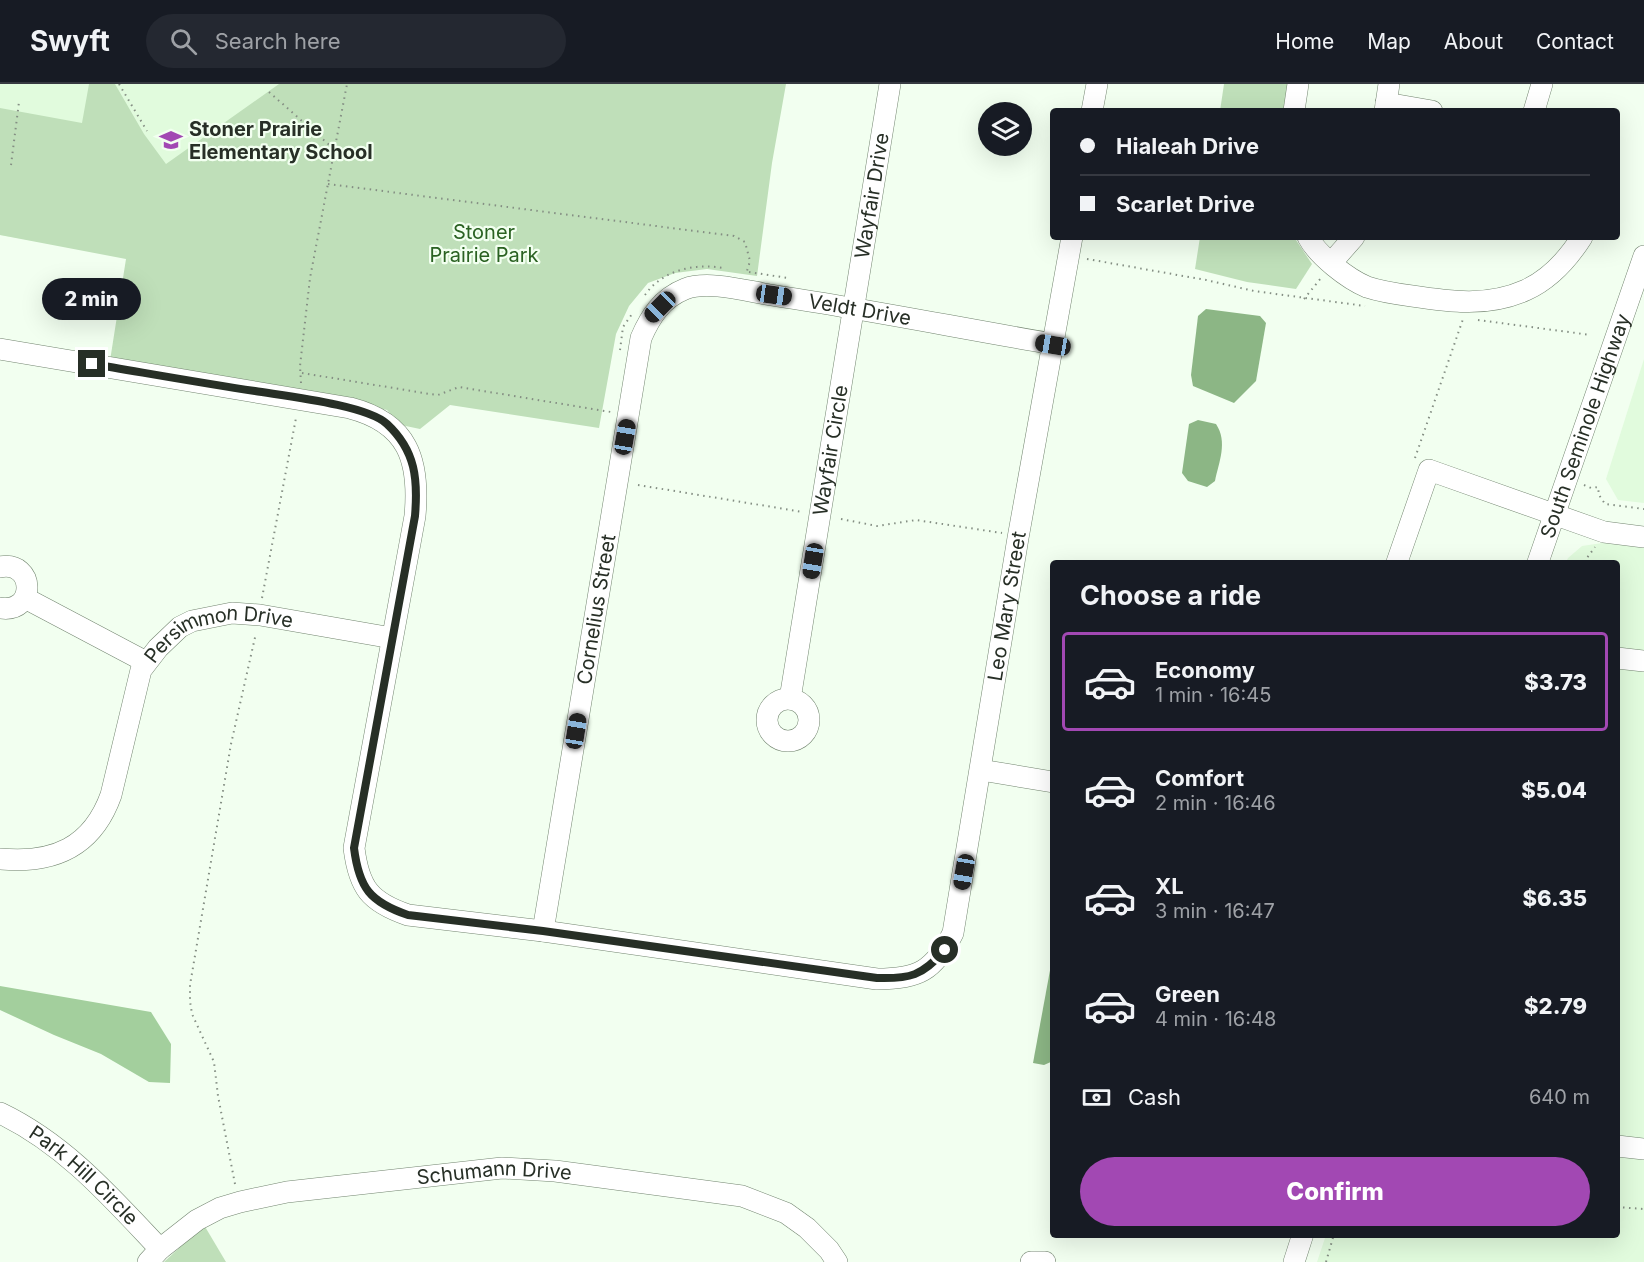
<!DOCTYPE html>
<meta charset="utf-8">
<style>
:root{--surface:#171b24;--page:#242831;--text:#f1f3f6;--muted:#9ea1a6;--line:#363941;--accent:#a248b3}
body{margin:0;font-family:Inter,sans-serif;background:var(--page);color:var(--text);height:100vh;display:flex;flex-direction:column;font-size:22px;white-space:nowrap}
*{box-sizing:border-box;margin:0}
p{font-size:20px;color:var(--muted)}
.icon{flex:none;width:33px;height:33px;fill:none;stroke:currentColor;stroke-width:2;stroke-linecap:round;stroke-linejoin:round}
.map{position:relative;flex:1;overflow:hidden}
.panel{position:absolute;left:1050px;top:476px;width:570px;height:678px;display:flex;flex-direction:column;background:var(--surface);border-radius:6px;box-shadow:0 6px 24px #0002}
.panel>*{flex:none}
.banner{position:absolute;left:1050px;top:24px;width:570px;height:132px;border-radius:6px;box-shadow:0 6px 24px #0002;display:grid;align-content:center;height:132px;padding:0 30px;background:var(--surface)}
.controls{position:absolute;left:978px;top:18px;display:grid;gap:12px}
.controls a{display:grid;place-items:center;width:54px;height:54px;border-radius:50%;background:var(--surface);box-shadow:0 6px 24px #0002;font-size:30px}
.end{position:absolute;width:27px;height:27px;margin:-14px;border:8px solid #272f26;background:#fff;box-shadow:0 0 0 3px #fff}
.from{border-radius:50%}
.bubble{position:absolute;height:42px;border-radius:21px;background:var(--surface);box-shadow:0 6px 24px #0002;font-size:20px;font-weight:800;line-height:42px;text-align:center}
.car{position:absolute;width:18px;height:36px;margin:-18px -9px;border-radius:8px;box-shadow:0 0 4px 2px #0007;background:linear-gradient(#222 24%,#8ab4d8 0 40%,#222 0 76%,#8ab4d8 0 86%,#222 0)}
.banner b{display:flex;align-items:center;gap:21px;height:57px;font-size:22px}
.banner b+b{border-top:2px solid var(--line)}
.banner i{width:15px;height:15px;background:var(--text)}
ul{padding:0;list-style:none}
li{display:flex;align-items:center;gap:18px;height:99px;margin:0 12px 9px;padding:0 18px;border:3px solid transparent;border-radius:6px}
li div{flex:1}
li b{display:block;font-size:22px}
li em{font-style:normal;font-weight:800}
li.on{border-color:var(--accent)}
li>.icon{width:54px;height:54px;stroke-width:1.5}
h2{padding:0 30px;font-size:27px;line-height:72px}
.pay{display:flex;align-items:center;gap:15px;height:66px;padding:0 30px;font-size:22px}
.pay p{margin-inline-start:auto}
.button{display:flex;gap:12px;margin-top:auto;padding:12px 30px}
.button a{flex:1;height:69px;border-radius:36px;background:var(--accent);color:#fff;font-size:24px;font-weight:800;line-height:69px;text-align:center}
header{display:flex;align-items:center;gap:36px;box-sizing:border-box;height:84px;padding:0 30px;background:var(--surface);border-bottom:2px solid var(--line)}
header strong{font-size:28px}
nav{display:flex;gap:33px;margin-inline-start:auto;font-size:21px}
.search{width:420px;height:54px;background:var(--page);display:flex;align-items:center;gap:15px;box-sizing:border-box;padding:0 21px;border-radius:33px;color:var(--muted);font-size:22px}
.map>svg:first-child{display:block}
</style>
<header>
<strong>Swyft</strong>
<div class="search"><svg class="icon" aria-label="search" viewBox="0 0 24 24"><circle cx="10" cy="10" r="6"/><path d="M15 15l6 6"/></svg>Search here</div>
<nav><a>Home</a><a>Map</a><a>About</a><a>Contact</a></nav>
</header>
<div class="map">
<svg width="1644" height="1178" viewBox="0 0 1644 1178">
<rect width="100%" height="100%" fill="#f2fff0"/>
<g fill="#e1fbdd">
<polygon points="0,0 353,0 314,205 0,151"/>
<polygon points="1644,275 1644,419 1618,416 1606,395"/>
<polygon points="1602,459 1644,464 1644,1178 1317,1178 1326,1151 1617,1150 1617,478 1566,478 1568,474 1582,462"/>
</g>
<g fill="#bfdfb9">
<polygon points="89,0 115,0 144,50 166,80 279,0 786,0 772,79 757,192 707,185 675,189 648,199 629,222 616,250 599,344 450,321 420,345 401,341 387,326 361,320 109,283 126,175 0,151 0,24 82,39"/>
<polygon points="1224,0 1289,0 1285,27 1220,27"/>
<polygon points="1200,153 1294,153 1312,180 1296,205 1247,198 1195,185"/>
<polygon points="204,1141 226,1178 164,1178"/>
</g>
<polygon fill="#a3cf9d" points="0,902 151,928 171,960 170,999 149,998 101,970 54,951 0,926"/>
<g fill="#8cb685">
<polygon points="1206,225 1260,232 1266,239 1256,297 1234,319 1193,302 1191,291 1198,232"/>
<path d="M 1198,336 L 1216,340 C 1228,358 1219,378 1215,397 L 1207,403 L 1188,397 L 1182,389 L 1189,340 Z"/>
<polygon points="1053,870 1053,977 1044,981 1033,979"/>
</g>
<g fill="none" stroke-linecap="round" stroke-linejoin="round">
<g stroke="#738570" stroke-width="22">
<g id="minor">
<polyline points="1386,19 1432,27"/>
<polyline points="1092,27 1097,0"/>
<polyline points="1294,27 1298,0"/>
<polyline points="1385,27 1389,0"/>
<polyline points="1534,27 1542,0"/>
<path d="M 1308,153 C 1318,172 1348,195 1367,203 C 1382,208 1397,210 1412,212 C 1451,218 1488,223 1526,206 C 1550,195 1568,175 1582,153"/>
<polyline points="1332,178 1354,153"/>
<path id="s1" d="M 0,265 L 350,324 C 408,339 420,376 415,432 L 354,764 C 359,804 370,818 408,831 L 543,847 L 877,895 C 918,895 934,887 953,849 L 1018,454 L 1072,153"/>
<polyline points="1397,478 1429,386 1604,448 1644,453"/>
<path id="s2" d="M 1538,478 L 1644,172"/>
<path d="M 0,483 C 35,476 37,530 0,524"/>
<polyline points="25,514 146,578"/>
<polyline points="1617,574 1644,577"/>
<circle cx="788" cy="636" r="21"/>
<path id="s3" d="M 790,615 L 890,0"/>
<polyline points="981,686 1053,698"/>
<path id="s4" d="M 0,775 C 53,780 92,764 111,711 L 141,586 L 158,564 L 180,543 L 192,537 L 232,529 L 260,531 L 392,554"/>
<path id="s5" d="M 543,847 L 641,254 C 650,233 662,214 685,205 C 707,196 747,207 771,211 C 865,225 959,244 1053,260"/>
<path id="s6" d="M 0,1029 C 65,1060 111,1113 160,1165"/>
<polyline points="1617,1062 1644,1065"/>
<path id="s7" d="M 148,1178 L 160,1165 L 197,1136 L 220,1124 L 240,1118 L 287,1108 L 502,1084 L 555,1087 L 742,1112 L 786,1129 L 807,1144 L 829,1166 L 837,1178"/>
<polyline points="1031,1178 1045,1178"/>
<polyline points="1294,1178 1303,1150"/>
</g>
</g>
<g stroke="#848e83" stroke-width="2" stroke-dasharray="1.5 4.5" stroke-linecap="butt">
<polyline points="119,0 147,47"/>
<polyline points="269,8 334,65"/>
<polyline points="11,81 19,18"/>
<polyline points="328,100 734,152 745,158 750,177 747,187"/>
<polyline points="1087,175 1206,196 1254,207 1365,222"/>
<polyline points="749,188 788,194"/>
<path d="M 645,211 C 662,186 695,179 723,184"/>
<polyline points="1304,215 1321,194"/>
<polyline points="1478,236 1591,251"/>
<polyline points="620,266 623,243 632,230"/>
<polyline points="302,289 430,310 438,311 459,303 611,328"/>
<polyline points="301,299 300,282 310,194 347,0"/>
<polyline points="1415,374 1463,235"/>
<polyline points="638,401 803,428"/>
<polyline points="1584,401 1591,404 1598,403 1599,411 1605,420 1644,425"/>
<polyline points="841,435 877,442 916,436 1002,449"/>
<polyline points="1584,478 1595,463"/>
<polyline points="262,514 296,334"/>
<polyline points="235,1100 218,1012 214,978 192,930 190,917 190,901 231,660 256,549"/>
<polyline points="1617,1123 1644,1125"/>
<polyline points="1326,1178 1334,1150"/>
</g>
<use href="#minor" stroke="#fff" stroke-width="21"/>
</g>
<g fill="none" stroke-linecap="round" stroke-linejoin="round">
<path stroke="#272f26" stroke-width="8" d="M 92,280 C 146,289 201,299 255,307 C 285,312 367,321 387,340 C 416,367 418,396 415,432 L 354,764 C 359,804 370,818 408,831 L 543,847 L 877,894 C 910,895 922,892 945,866"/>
</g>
<defs>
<g id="school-bare" transform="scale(1.8)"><path d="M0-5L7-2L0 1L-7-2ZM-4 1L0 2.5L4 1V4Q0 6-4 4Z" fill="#a248b3" stroke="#f2fff0" stroke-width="2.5" paint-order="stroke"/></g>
</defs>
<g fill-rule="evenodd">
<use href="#school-bare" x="171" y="56"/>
</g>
<g text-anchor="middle" stroke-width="4.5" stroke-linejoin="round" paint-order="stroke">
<g font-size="20" font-weight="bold" fill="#272f26" stroke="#f2fff0" text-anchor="start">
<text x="189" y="52">Stoner Prairie<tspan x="189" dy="23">Elementary School</tspan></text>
</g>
<g font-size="20" fill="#272f26" stroke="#f2fff0">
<text dy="7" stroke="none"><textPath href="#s3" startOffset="510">Wayfair Drive</textPath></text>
<text dy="7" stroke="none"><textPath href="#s5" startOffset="846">Veldt Drive</textPath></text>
<text dy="7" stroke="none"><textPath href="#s2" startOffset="144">South Seminole Highway</textPath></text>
<text dy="7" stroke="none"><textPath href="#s3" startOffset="252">Wayfair Circle</textPath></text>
<text dy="7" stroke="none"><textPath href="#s1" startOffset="1827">Leo Mary Street</textPath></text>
<text dy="7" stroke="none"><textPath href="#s5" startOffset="326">Cornelius Street</textPath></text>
<text dy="7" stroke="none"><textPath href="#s4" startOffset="362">Persimmon Drive</textPath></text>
<text dy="7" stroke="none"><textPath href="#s7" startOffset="368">Schumann Drive</textPath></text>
<text dy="7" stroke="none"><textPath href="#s6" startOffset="105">Park Hill Circle</textPath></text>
</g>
<g font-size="20" fill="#2a6222" stroke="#f2fff0">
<text x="484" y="155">Stoner<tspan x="484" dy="23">Prairie Park</tspan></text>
</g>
</g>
</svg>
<div class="controls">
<a><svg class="icon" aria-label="layers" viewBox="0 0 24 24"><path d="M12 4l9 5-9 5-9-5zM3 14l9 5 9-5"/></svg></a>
</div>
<i class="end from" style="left:945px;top:866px"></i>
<i class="end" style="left:92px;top:280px"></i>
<div class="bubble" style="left:42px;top:194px;width:99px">2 min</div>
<i class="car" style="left:774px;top:211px;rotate:98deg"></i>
<i class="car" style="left:660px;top:223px;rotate:225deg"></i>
<i class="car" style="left:1053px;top:261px;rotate:280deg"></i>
<i class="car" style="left:625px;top:353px;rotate:10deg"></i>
<i class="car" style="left:813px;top:477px;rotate:189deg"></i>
<i class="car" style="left:576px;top:647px;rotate:9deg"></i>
<i class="car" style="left:964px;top:788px;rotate:190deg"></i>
<div class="banner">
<b><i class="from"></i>Hialeah Drive</b>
<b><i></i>Scarlet Drive</b>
</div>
<section class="panel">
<h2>Choose a ride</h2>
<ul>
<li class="on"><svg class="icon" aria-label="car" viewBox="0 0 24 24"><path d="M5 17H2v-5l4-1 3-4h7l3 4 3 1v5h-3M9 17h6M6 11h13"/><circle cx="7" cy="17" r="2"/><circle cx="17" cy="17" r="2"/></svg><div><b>Economy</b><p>1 min · 16:45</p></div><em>$3.73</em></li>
<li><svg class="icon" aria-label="car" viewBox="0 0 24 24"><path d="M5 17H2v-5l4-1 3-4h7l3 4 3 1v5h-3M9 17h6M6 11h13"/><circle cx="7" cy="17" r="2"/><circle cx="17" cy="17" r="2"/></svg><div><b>Comfort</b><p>2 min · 16:46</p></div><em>$5.04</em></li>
<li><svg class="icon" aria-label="car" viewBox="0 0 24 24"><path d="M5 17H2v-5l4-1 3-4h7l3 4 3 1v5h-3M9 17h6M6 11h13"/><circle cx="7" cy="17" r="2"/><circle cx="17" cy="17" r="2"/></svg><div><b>XL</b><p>3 min · 16:47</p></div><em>$6.35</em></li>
<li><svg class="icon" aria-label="car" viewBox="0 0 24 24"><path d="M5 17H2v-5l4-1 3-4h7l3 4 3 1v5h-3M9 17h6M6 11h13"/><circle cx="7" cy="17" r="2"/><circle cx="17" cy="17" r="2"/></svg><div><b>Green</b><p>4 min · 16:48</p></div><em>$2.79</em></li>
</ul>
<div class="pay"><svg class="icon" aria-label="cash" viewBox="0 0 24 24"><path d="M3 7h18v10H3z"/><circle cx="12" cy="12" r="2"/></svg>Cash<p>640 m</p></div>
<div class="button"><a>Confirm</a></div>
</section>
</div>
